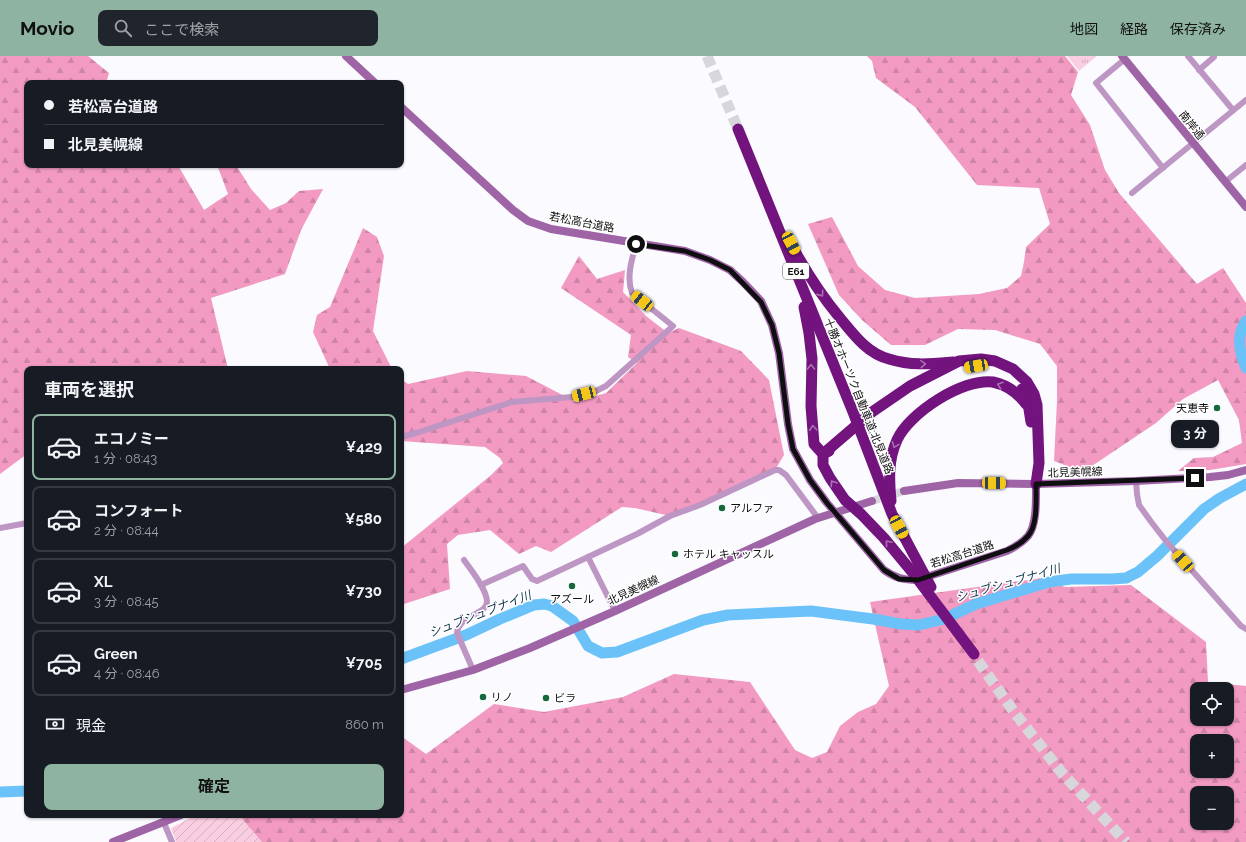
<!DOCTYPE html>
<html lang="ja">
<meta charset="utf-8">
<style>
:root{--surface:#171b24;--page:#20242c;--text:#f1f3f6;--muted:#9ea1a6;--line:#363941;--accent:#8eb4a1}
body{margin:0;font-family:Raleway,"Noto Sans JP",sans-serif;background:var(--page);color:var(--text);height:100vh;display:flex;flex-direction:column;font-size:15px;white-space:nowrap}
*{box-sizing:border-box;margin:0}
p{font-size:13px;color:var(--muted)}
.icon{flex:none;width:22px;height:22px;fill:none;stroke:currentColor;stroke-width:2;stroke-linecap:round;stroke-linejoin:round}
.map{position:relative;flex:1;overflow:hidden}
.details{position:absolute;left:24px;top:310px;width:380px;height:452px;display:flex;flex-direction:column;background:var(--surface);border-radius:8px;box-shadow:0 1px 3px #0004}
.details>*{flex:none}
.guide{position:absolute;left:24px;top:24px;width:380px;height:88px;border-radius:8px;box-shadow:0 1px 3px #0004;display:grid;align-content:center;height:88px;padding:0 20px;background:var(--surface)}
.fabs{position:absolute;left:1190px;top:626px;display:grid;gap:8px}
.fabs a{display:grid;place-items:center;width:44px;height:44px;border-radius:8px;background:var(--surface);box-shadow:0 1px 3px #0004;font-size:20px}
.end{position:absolute;width:18px;height:18px;margin:-9px;border:5px solid #0f0e10;background:#fff;box-shadow:0 0 0 2px #fff}
.from{border-radius:50%}
.bubble{position:absolute;height:28px;border-radius:8px;background:var(--surface);box-shadow:0 1px 3px #0004;font-size:13px;font-weight:700;line-height:28px;text-align:center}
.car{position:absolute;width:12px;height:24px;margin:-12px -6px;border-radius:5px;box-shadow:0 0 3px 1px #0007;background:linear-gradient(#f5c518 24%,#345 0 40%,#f5c518 0 76%,#345 0 86%,#f5c518 0)}
.guide b{display:flex;align-items:center;gap:14px;height:38px;font-size:15px}
.guide b+b{border-top:1px solid var(--line)}
.guide i{width:10px;height:10px;background:var(--text)}
ul{padding:0;list-style:none}
li{display:flex;align-items:center;gap:12px;height:66px;margin:0 8px 6px;padding:0 12px;border:2px solid var(--line);border-radius:8px}
li div{flex:1}
li b{display:block;font-size:15px}
li em{font-style:normal;font-weight:700}
li.current{border-color:var(--accent)}
li>.icon{width:36px;height:36px;stroke-width:1.5}
h2{padding:0 20px;font-size:18px;line-height:48px}
.pay{display:flex;align-items:center;gap:10px;height:44px;padding:0 20px;font-size:15px}
.pay p{margin-inline-start:auto}
.action{display:flex;gap:8px;margin-top:auto;padding:8px 20px}
.action a{flex:1;height:46px;border-radius:8px;background:var(--accent);color:#111;font-size:16px;font-weight:700;line-height:46px;text-align:center}
header{display:flex;align-items:center;gap:24px;box-sizing:border-box;height:56px;padding:0 20px;background:var(--accent);color:#111}
header strong{font-size:19px}
nav{display:flex;gap:22px;margin-inline-start:auto;font-size:14px}
.search{width:280px;height:36px;background:var(--page);display:flex;align-items:center;gap:10px;box-sizing:border-box;padding:0 14px;border-radius:8px;color:var(--muted);font-size:15px}
.map>svg:first-child{display:block}
</style>
<header>
<strong>Movio</strong>
<div class="search"><svg class="icon" aria-label="search" viewBox="0 0 24 24"><circle cx="10" cy="10" r="6"/><path d="M15 15l6 6"/></svg>ここで検索</div>
<nav><a>地図</a><a>経路</a><a>保存済み</a></nav>
</header>
<div class="map">
<svg width="1246" height="786" viewBox="0 0 1246 786">
<defs>
<pattern id="grass-tufts" width="24" height="20" patternUnits="userSpaceOnUse"><rect width="24" height="20" fill="#f9cee0"/><path d="M3 7l-1-3M5 7V3M7 7l1-3M15 17l-1-3M17 17v-4M19 17l1-3" fill="none" stroke="#d4b0bf"/></pattern>
<pattern id="forest-firs" width="22" height="20" patternUnits="userSpaceOnUse"><rect width="22" height="20" fill="#f29ac2"/><path d="M5 1l3.5 6h-7zM16 11l3.5 6h-7z" fill="#ce84a6"/></pattern>
<pattern id="garden-furrows" width="10" height="10" patternUnits="userSpaceOnUse"><rect width="10" height="10" fill="#f9cee0"/><path d="M-1 1l2-2M0 10L10 0M9 11l2-2" fill="none" stroke="#d4b0bf"/></pattern>
</defs>
<rect width="100%" height="100%" fill="#fafaff"/>
<polygon fill="url(#grass-tufts)" points="1067,0 1097,0 1079,15"/>
<g fill="url(#forest-firs)" fill-rule="evenodd">
<polygon points="0,0 88,0 109,17 106,27 27,27 27,109 176,109 179,111 204,154 228,138 217,109 236,109 251,133 270,154 286,147 299,135 323,133 301,174 285,218 211,242 228,313 27,313 27,398 0,418"/>
<polygon points="867,0 1065,0 1078,16 1071,39 1090,69 1105,114 1119,137 1197,228 1223,212 1246,247 1246,408 1210,414 1178,415 1194,402 1213,401 1242,387 1239,364 1218,324 1183,343 1156,367 1083,416 1054,405 1057,345 1057,310 1040,288 995,274 958,273 925,289 891,289 862,264 839,239 808,168 832,161 858,210 885,234 915,242 979,238 1007,232 1021,220 1024,206 1026,191 1050,168 1039,132 977,129 915,51 876,22 872,5"/>
<polygon points="363,172 377,181 384,200 373,275 392,313 330,313 313,276 317,259 330,251"/>
<polygon points="579,200 597,223 625,214 623,236 646,260 668,277 679,272 741,295 769,324 784,399 775,414 670,460 635,452 622,451 551,496 536,490 519,498 490,474 458,479 447,488 450,533 401,549 401,492 490,420 503,407 500,402 485,391 401,385 401,323 408,328 467,315 526,320 576,346 606,337 637,307 628,301 631,279 561,232"/>
<path d="M 1042,522 L 1065,531 L 1131,529 L 1206,586 L 1208,626 L 1246,630 L 1246,786 L 249,786 L 234,759 L 401,759 L 401,680 L 426,698 L 494,648 L 544,656 L 623,641 L 674,618 L 750,626 L 795,694 L 812,702 L 827,696 L 840,670 L 858,656 L 876,648 L 889,630 L 870,546 ZM 1197,633 L 1227,633 L 1227,663 L 1197,663 ZM 1197,685 L 1227,685 L 1227,715 L 1197,715 ZM 1197,737 L 1227,737 L 1227,767 L 1197,767 Z"/>
</g>
<polygon fill="url(#garden-furrows)" points="196,759 239,759 262,786 176,786 171,772"/>
<g fill="none" stroke-linecap="round" stroke-linejoin="round">
<g stroke="#6bc2f8" stroke-width="11">
<path d="M 1246,265 C 1236,279 1239,296 1246,312"/>
<polyline points="401,603 466,579 500,563 534,549 544,548 552,550 573,565 588,590 602,597 617,596 703,564 728,559 811,555 873,563 901,568 919,569 944,563 976,548 1049,526 1071,523 1112,523 1126,522 1138,516 1157,500 1204,453 1220,442 1246,428"/>
<polyline points="0,736 27,735"/>
</g>
<polyline stroke="#d7d7db" stroke-width="8" stroke-dasharray="8 4" stroke-linecap="butt" points="872,445 904,435"/>
<g stroke="#d7d7db" stroke-width="11" stroke-dasharray="11 5.5" stroke-linecap="butt">
<polyline points="707,0 738,73"/>
<polyline points="978,605 1014,656 1062,717 1126,786"/>
</g>
<g stroke="#be96c3" stroke-width="6">
<polyline points="1188,0 1233,54"/>
<polyline points="1125,3 1096,27 1163,112"/>
<polyline points="1199,14 1214,1 1213,0"/>
<polyline points="1225,126 1246,109"/>
<polyline points="1132,137 1246,44"/>
<path d="M 401,381 L 416,377 L 512,346 L 572,341 L 596,335 L 606,330 L 673,270 L 632,237 C 626,221 632,203 636,188"/>
<polyline points="1136,425 1137,438 1139,449 1152,467 1166,485 1241,570 1246,573"/>
<polyline points="0,472 27,467"/>
<polyline points="588,501 615,555"/>
<path d="M 464,504 C 471,514 486,532 487,545 C 488,559 458,559 457,577 L 473,614"/>
<polyline points="481,529 523,510 532,523 537,525 637,478 670,460 700,449 775,414 779,414 786,419 818,462"/>
<polyline points="164,767 172,786"/>
</g>
<g stroke="#9f64a6" stroke-width="8">
<polyline points="346,0 375,27"/>
<polyline points="1122,0 1246,151"/>
<path d="M 401,51 L 513,154 L 528,165 L 551,173 L 685,195 L 710,204 L 730,214 L 743,226 L 761,245 L 772,269 L 779,297 L 788,368 L 793,393 L 810,424 L 827,447 L 884,514 C 895,522 904,524 917,524 L 1007,495 C 1015,491 1022,487 1028,480 C 1037,469 1036,443 1036,428"/>
<polyline points="904,435 958,427 1036,428 1136,425 1210,421 1228,419 1246,414"/>
<polyline points="401,634 473,614 530,592 615,555 815,463 872,445"/>
<polyline points="113,786 181,759"/>
</g>
<g stroke="#72137e" stroke-width="11">
<polyline points="738,73 853,356 892,458 931,531"/>
<path d="M 791,188 C 806,216 820,238 840,262 C 854,279 867,297 889,303 C 912,310 930,308 953,306"/>
<polyline points="804,251 809,277 812,303 811,350 814,388 823,398 829,395"/>
<polyline points="1022,333 1027,341 1031,366"/>
<path d="M 891,445 C 889,423 888,404 897,384 C 909,357 963,322 993,326 C 1007,329 1018,337 1026,348"/>
<polyline points="974,598 913,517 884,482 861,458 845,444 830,422 823,409 823,398 872,356 910,330 959,305 981,303 995,305 1013,313 1027,326 1034,338 1037,349 1039,407 1036,428"/>
</g>
</g>
<defs><path id="oneway-chevron" d="M-2-3.5L2.5 0L-2 3.5" fill="none" stroke-width="1.6" stroke-linecap="round" stroke-linejoin="round"/></defs>
<g stroke="#aa71b2">
<use href="#oneway-chevron" transform="translate(821 238) rotate(55)"/>
<use href="#oneway-chevron" transform="translate(923 308) rotate(-3)"/>
<use href="#oneway-chevron" transform="translate(811 311) rotate(-89)"/>
<use href="#oneway-chevron" transform="translate(1000 329) rotate(-161)"/>
<use href="#oneway-chevron" transform="translate(813 372) rotate(-95)"/>
<use href="#oneway-chevron" transform="translate(895 389) rotate(111)"/>
<use href="#oneway-chevron" transform="translate(833 427) rotate(-124)"/>
<use href="#oneway-chevron" transform="translate(888 487) rotate(-130)"/>
</g>
<g fill="none" stroke-linecap="round" stroke-linejoin="round">
<path stroke="#0f0e10" stroke-width="5" d="M 636,188 L 685,195 L 710,204 L 730,214 L 761,246 L 772,269 L 779,297 L 788,368 L 793,393 L 810,424 L 827,447 L 884,514 L 899,523 L 918,524 L 1007,494 C 1015,491 1022,487 1028,480 C 1038,469 1036,443 1036,428 L 1195,422"/>
</g>
<g fill="#146839" stroke="#fff" stroke-width="1.5">
<circle cx="1217" cy="352" r="4"/>
<circle cx="722" cy="452" r="4"/>
<circle cx="675" cy="498" r="4"/>
<circle cx="572" cy="530" r="4"/>
<circle cx="483" cy="641" r="4"/>
<circle cx="546" cy="642" r="4"/>
</g>
<g text-anchor="middle" stroke-width="3" stroke-linejoin="round" paint-order="stroke">
<rect fill="#fff" stroke="#575658" stroke-width="1" x="783" y="207" width="26" height="16" rx="3"/>
<g font-size="10" font-weight="bold" fill="#0f0e10">
<text x="796" y="219">E61</text>
</g>
<g font-size="11" fill="#0f0e10" stroke="#fff">
<text transform="translate(1192 69) rotate(51)" y="4">南岸通</text>
<text transform="translate(582 166) rotate(11)" y="4">若松高台道路</text>
<text transform="translate(859 340) rotate(68)" y="4">十勝オホーツク自動車道;北見道路</text>
<text transform="translate(1075 416) rotate(-2)" y="4">北見美幌線</text>
<text transform="translate(962 498) rotate(-18)" y="4">若松高台道路</text>
<text transform="translate(633 534) rotate(-25)" y="4">北見美幌線</text>
</g>
<g font-size="11" fill="#0f0e10" stroke="#fff" text-anchor="start">
<text x="1209" y="356" text-anchor="end">天恵寺</text>
<text x="730" y="456">アルファ</text>
<text x="683" y="502">ホテル キャッスル</text>
<text x="572" y="547" text-anchor="middle">アズール</text>
<text x="491" y="645">リノ</text>
<text x="554" y="646">ビラ</text>
</g>
<g font-size="12" font-style="italic" fill="#0b3248" stroke="#fff">
<text transform="translate(1008 527) rotate(-16)" y="4">シュブシュブナイ川</text>
<text transform="translate(480 558) rotate(-21)" y="4">シュブシュブナイ川</text>
</g>
</g>
</svg>
<div class="fabs">
<a><svg class="icon" aria-label="locate" viewBox="0 0 24 24"><circle cx="12" cy="12" r="6"/><path d="M12 2v4M12 18v4M2 12h4M18 12h4"/></svg></a>
<a>+</a>
<a>−</a>
</div>
<i class="end from" style="left:636px;top:188px"></i>
<i class="end" style="left:1195px;top:422px"></i>
<div class="bubble" style="left:1171px;top:364px;width:48px">3 分</div>
<i class="car" style="left:791px;top:187px;rotate:152deg"></i>
<i class="car" style="left:642px;top:245px;rotate:308deg"></i>
<i class="car" style="left:976px;top:310px;rotate:260deg"></i>
<i class="car" style="left:584px;top:338px;rotate:256deg"></i>
<i class="car" style="left:994px;top:427px;rotate:91deg"></i>
<i class="car" style="left:899px;top:471px;rotate:152deg"></i>
<i class="car" style="left:1183px;top:505px;rotate:318deg"></i>
<div class="guide">
<b><i class="from"></i>若松高台道路</b>
<b><i></i>北見美幌線</b>
</div>
<section class="details">
<h2>車両を選択</h2>
<ul>
<li class="current"><svg class="icon" aria-label="car" viewBox="0 0 24 24"><path d="M5 17H2v-5l4-1 3-4h7l3 4 3 1v5h-3M9 17h6M6 11h13"/><circle cx="7" cy="17" r="2"/><circle cx="17" cy="17" r="2"/></svg><div><b>エコノミー</b><p>1 分 · 08:43</p></div><em>¥429</em></li>
<li><svg class="icon" aria-label="car" viewBox="0 0 24 24"><path d="M5 17H2v-5l4-1 3-4h7l3 4 3 1v5h-3M9 17h6M6 11h13"/><circle cx="7" cy="17" r="2"/><circle cx="17" cy="17" r="2"/></svg><div><b>コンフォート</b><p>2 分 · 08:44</p></div><em>¥580</em></li>
<li><svg class="icon" aria-label="car" viewBox="0 0 24 24"><path d="M5 17H2v-5l4-1 3-4h7l3 4 3 1v5h-3M9 17h6M6 11h13"/><circle cx="7" cy="17" r="2"/><circle cx="17" cy="17" r="2"/></svg><div><b>XL</b><p>3 分 · 08:45</p></div><em>¥730</em></li>
<li><svg class="icon" aria-label="car" viewBox="0 0 24 24"><path d="M5 17H2v-5l4-1 3-4h7l3 4 3 1v5h-3M9 17h6M6 11h13"/><circle cx="7" cy="17" r="2"/><circle cx="17" cy="17" r="2"/></svg><div><b>Green</b><p>4 分 · 08:46</p></div><em>¥705</em></li>
</ul>
<div class="pay"><svg class="icon" aria-label="cash" viewBox="0 0 24 24"><path d="M3 7h18v10H3z"/><circle cx="12" cy="12" r="2"/></svg>現金<p>860 m</p></div>
<div class="action"><a>確定</a></div>
</section>
</div>
